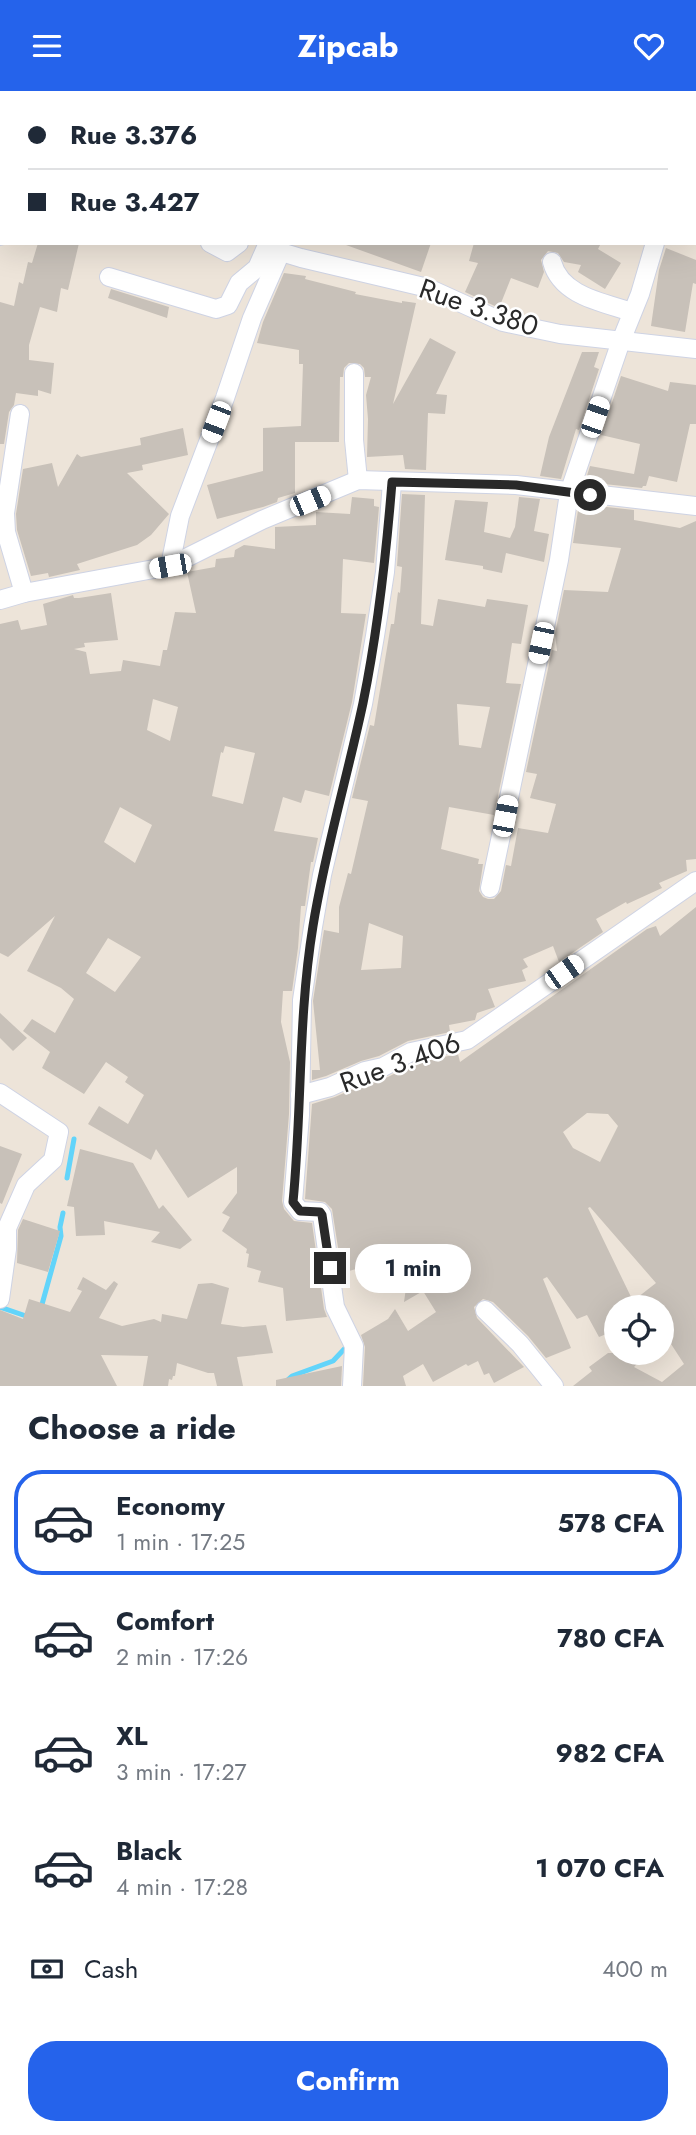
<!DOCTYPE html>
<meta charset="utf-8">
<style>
:root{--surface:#fff;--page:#f2f2f3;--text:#1f2937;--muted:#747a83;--line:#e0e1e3;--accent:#2563eb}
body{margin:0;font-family:Jost,sans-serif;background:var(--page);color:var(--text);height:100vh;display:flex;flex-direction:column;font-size:26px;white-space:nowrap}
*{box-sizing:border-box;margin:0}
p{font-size:23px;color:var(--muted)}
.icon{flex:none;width:38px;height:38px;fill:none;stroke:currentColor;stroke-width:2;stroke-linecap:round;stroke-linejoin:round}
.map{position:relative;height:1295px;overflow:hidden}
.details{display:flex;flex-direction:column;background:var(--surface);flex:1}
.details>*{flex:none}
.guide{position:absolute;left:0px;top:0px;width:696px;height:154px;box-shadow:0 7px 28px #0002;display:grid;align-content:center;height:154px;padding:0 28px;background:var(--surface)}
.fabs{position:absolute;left:604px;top:1204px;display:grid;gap:14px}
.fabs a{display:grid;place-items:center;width:70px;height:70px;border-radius:50%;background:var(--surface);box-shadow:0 7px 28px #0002;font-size:35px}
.end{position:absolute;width:32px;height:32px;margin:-16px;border:9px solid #292929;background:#fff;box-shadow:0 0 0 4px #fff}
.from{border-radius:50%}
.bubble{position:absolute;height:49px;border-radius:24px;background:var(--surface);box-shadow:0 7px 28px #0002;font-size:23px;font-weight:700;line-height:49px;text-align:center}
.car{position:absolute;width:21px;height:42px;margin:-21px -10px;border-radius:9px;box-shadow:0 0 5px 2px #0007;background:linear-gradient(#fff 24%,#345 0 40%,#fff 0 76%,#345 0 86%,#fff 0)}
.guide b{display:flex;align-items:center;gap:24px;height:66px;font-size:26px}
.guide b+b{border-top:2px solid var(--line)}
.guide i{width:18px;height:18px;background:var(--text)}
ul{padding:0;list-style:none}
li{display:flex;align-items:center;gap:21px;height:105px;margin:0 14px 10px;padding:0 14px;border:4px solid transparent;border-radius:28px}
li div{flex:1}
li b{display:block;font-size:26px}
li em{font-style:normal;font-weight:700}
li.on{border-color:var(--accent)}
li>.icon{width:63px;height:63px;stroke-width:1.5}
h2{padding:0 28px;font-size:32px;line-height:84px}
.pay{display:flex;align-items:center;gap:18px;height:77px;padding:0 28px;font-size:26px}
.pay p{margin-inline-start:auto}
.action{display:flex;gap:14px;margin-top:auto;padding:14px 28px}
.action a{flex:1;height:80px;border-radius:28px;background:var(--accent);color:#fff;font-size:28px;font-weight:700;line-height:80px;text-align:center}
header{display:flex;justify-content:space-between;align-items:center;height:91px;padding:0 28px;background:var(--accent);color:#fff;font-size:32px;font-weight:700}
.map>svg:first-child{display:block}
</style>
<header><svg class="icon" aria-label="menu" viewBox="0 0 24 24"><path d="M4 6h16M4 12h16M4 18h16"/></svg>Zipcab<svg class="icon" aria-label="heart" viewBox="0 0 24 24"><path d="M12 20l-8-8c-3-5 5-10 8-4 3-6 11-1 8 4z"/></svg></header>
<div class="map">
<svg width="696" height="1295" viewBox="0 0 696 1295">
<rect width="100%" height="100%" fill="#ede4d9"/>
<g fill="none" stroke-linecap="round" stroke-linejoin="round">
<g stroke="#62d4fa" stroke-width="5">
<polyline points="67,1087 74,1048"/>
<polyline points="0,1216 29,1226"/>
<polyline points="41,1217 61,1145 60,1136 63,1122"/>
<polyline points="281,1295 292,1285 333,1270 349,1253"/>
</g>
</g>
<g fill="#c8c1b9" fill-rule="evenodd">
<polygon points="38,152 79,152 68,199 61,197 57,221 40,216 29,254 29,269 54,272 51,303 38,299 38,305 16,302 14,314 9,321 4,353 0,353 0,211 14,215 19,191 23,193 28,171 32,172"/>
<polygon points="346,152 431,152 421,181 346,154"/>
<polygon points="474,152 601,152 598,158 621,172 605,198 578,181 581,174 564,171 558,162 548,160 541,169 544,181 538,197 511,187 499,217 465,201 478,172 469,170"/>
<polygon points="666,157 696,169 696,193 693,192 685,241 651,235 659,179"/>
<polygon points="284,182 306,185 305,188 356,201 355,203 402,212 402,210 416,212 393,313 430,247 456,261 436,303 447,304 445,323 428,322 426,379 405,378 403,364 367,366 368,328 366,304 371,286 365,286 364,277 360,273 349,272 344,277 343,286 340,286 339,351 295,351 295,402 278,407 277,411 263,416 217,428 207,394 263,380 263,337 301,335 303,273 299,273 299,259 257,252 263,231"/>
<polygon points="111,198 169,216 167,227 108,207"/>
<polygon points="582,261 599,261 594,276 599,278 579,339 576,338 561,388 540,385 549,346"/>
<polygon points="621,285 668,300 670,291 696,294 696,333 690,333 677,391 649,385 646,395 643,395 642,397 585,391 590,375 634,383 640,353 601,344"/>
<polygon points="183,337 188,364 142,374 143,379 127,382 169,423 151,444 137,454 77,473 80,479 49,486 48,482 31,485 17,439 16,423 23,378 52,372 58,396 77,363 81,366 141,354 140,347"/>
<path d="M 402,403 L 425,404 L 421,533 L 433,535 L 438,508 L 485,516 L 487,508 L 528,514 L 521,553 L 512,552 L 506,592 L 521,593 L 494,724 L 449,716 L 441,758 L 479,768 L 478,773 L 483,773 L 479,800 L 483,806 L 488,808 L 494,808 L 501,800 L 506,774 L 511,775 L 518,737 L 548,742 L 556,713 L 530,707 L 537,683 L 526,681 L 552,559 L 557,560 L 555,543 L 564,499 L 608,501 L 621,457 L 573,452 L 579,413 L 634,419 L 634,429 L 680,437 L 696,430 L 696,768 L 686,769 L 687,780 L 659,792 L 662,797 L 627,813 L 626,811 L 596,828 L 603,841 L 559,871 L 553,855 L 523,868 L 528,876 L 522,879 L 526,890 L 488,898 L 495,916 L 477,922 L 475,929 L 449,934 L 450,941 L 408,950 L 379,965 L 361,970 L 326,985 L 312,989 L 312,979 L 320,979 L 313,910 L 324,839 L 339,842 L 339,816 L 348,782 L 351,783 L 368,710 L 352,707 L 370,634 L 374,635 L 391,533 L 394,533 L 398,501 L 400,502 L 402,476 L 397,475 ZM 457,613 L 490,616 L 481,657 L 459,654 ZM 369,832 L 403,845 L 401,877 L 361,879 Z"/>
<path d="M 352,406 L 374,408 L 374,415 L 379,416 L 374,472 L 343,468 L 341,522 L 366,523 L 352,611 L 329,705 L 305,699 L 301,712 L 283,706 L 274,740 L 318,747 L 313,771 L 311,771 L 305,815 L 301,815 L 298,857 L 292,900 L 283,900 L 281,931 L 290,971 L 289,1023 L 282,1110 L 284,1118 L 294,1130 L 312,1132 L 324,1218 L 327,1226 L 286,1230 L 283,1197 L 258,1191 L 261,1180 L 247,1176 L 249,1163 L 246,1162 L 247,1158 L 222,1140 L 230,1126 L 222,1122 L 237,1102 L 237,1076 L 188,1107 L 156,1058 L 151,1069 L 88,1033 L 99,1015 L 128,1033 L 144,1004 L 125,991 L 128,986 L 106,971 L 84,1003 L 42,977 L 50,961 L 23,940 L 32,928 L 55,942 L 74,908 L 61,897 L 27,880 L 55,825 L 8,866 L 0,862 L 0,533 L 18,529 L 21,539 L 47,534 L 43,513 L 73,504 L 74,507 L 79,507 L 111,502 L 118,549 L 84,552 L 85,556 L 74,558 L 86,561 L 90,583 L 121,580 L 123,569 L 160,575 L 163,559 L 167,559 L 175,521 L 196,522 L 187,481 L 215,476 L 216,468 L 234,466 L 235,459 L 244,454 L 275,458 L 275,436 L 316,434 L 316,421 L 350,423 ZM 153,608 L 178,616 L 170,650 L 147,639 ZM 225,655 L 255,662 L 243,713 L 212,705 L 221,661 L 223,662 ZM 120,716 L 152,734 L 135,772 L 104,751 ZM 108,847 L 141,866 L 115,901 L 86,882 Z"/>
<polygon points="519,406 540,408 534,440 549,443 544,471 506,462 502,482 483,478 483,475 445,469 455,409 488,411 484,441 510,447 515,436"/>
<path d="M 696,816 L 696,1295 L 573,1295 L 592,1280 L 589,1276 L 608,1262 L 647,1262 L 634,1276 L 662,1291 L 684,1273 L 662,1239 L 662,1216 L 616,1216 L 616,1239 L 599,1246 L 587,1224 L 577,1228 L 547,1186 L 543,1188 L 571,1257 L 546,1267 L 528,1245 L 493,1211 L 483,1208 L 474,1216 L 477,1227 L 524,1276 L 494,1292 L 489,1282 L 484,1284 L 478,1270 L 468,1275 L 466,1273 L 433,1291 L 423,1273 L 403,1285 L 406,1295 L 363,1295 L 365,1256 L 361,1244 L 388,1228 L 395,1218 L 408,1240 L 436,1221 L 423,1200 L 404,1211 L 409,1176 L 378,1180 L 377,1172 L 342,1182 L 332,1118 L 325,1111 L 305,1108 L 312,1013 L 335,1006 L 369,991 L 388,986 L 415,972 L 458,963 L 460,971 L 647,838 L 656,835 L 660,845 ZM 587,1022 L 608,1023 L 618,1035 L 600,1071 L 573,1057 L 563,1041 ZM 590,1116 L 656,1192 L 633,1210 L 588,1117 Z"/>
<polygon points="0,922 27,947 13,960 0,947"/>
<polygon points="0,1055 22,1063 2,1113 0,1112"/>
<polygon points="80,1058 133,1072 159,1118 163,1114 192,1149 180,1158 151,1151 160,1141 104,1130 105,1144 76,1145 74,1116 67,1115"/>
<polygon points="23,1128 60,1140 48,1181 17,1172 18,1139"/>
<polygon points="83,1186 106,1199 114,1190 118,1193 99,1227 122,1235 154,1228 161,1231 162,1223 187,1228 198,1193 212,1192 229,1197 221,1233 243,1236 266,1234 273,1262 237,1266 243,1295 217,1295 214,1282 208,1282 177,1272 175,1285 173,1285 172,1289 169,1288 168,1295 143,1295 148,1265 101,1264 117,1295 0,1295 0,1219 23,1228 29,1208 70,1221 82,1200 77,1198"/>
<polygon points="342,1275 341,1295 276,1295 276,1289"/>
</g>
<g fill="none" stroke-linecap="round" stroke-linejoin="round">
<g stroke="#ced3e4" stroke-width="20">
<g id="street">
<polyline points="12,0 19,2"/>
<polyline points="662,0 663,2"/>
<polyline points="0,145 2,143"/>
<polyline points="210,152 227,161 239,152"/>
<polyline points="268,152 281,161 301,167 428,197 503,231 560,243 696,258"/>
<path d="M 552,171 C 561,205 602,211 632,221"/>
<polyline points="109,186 216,218 228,214 239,192 257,177 268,152"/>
<polyline points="354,282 354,349 358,389"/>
<polyline points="20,323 5,422 6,441 24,502"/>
<polyline points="170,475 180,425 225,307 252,227 281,161"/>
<polyline points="0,509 24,502 170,475 262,429 358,389 516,394 696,415"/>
<polyline points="490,797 559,469 569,402 621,250 640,203 655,152"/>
<polyline points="0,1002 59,1041 53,1069 26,1094 7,1137 7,1158 0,1208"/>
<polyline points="300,1004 330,996 365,980 383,976 411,961 467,949 696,790"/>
<polyline points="485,1219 520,1253 554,1295"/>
<polyline points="352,1295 354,1255 335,1216 322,1124 320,1121 300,1120 293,1111 300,1024 302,909 313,836 322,784 363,613 375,545 385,481 392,391"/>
</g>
</g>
<use href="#street" stroke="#fff" stroke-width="18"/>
</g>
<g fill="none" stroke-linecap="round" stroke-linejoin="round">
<path stroke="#292929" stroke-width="9" d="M 330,1177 L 322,1124 L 320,1121 L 300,1120 L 293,1111 C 302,1019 298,926 313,835 C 325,760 347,687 363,612 C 378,539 386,466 392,391 L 516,394 L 590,404"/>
</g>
<g text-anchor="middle" stroke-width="5" stroke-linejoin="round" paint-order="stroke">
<g font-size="28" fill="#292929" stroke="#fff">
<text transform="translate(479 216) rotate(19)" y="10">Rue 3.380</text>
<text transform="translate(400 971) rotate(-20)" y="10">Rue 3.406</text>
</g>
</g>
</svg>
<div class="fabs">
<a><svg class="icon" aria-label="locate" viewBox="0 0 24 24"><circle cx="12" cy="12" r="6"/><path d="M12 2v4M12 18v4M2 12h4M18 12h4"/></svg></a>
</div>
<i class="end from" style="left:590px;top:404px"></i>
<i class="end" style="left:330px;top:1177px"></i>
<div class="bubble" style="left:355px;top:1153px;width:116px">1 min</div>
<i class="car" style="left:595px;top:326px;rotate:19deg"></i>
<i class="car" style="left:216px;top:331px;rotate:201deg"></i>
<i class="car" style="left:310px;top:410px;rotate:67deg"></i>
<i class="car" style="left:170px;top:475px;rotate:260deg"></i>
<i class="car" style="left:541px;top:552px;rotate:192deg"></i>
<i class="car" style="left:505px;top:725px;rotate:11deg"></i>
<i class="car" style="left:564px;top:881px;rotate:55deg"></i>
<div class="guide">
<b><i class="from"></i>Rue 3.376</b>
<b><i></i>Rue 3.427</b>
</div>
</div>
<section class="details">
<h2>Choose a ride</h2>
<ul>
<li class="on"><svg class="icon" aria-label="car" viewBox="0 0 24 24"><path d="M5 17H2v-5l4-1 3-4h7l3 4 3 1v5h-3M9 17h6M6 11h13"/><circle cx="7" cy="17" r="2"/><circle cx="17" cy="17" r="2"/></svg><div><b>Economy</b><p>1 min · 17:25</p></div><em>578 CFA</em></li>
<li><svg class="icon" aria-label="car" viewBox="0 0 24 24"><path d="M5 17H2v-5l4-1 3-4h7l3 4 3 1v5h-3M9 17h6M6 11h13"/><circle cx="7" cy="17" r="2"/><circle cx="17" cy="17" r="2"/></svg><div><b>Comfort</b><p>2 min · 17:26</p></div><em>780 CFA</em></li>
<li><svg class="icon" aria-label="car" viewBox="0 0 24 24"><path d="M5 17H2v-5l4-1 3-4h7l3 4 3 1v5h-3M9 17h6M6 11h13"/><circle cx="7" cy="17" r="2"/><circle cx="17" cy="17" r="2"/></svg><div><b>XL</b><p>3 min · 17:27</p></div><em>982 CFA</em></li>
<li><svg class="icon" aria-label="car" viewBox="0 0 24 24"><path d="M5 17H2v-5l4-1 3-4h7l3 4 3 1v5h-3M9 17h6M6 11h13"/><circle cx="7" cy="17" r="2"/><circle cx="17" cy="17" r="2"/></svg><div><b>Black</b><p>4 min · 17:28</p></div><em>1 070 CFA</em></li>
</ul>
<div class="pay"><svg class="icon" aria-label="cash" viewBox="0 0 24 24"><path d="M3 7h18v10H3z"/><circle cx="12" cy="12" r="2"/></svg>Cash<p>400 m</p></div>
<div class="action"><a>Confirm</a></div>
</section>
